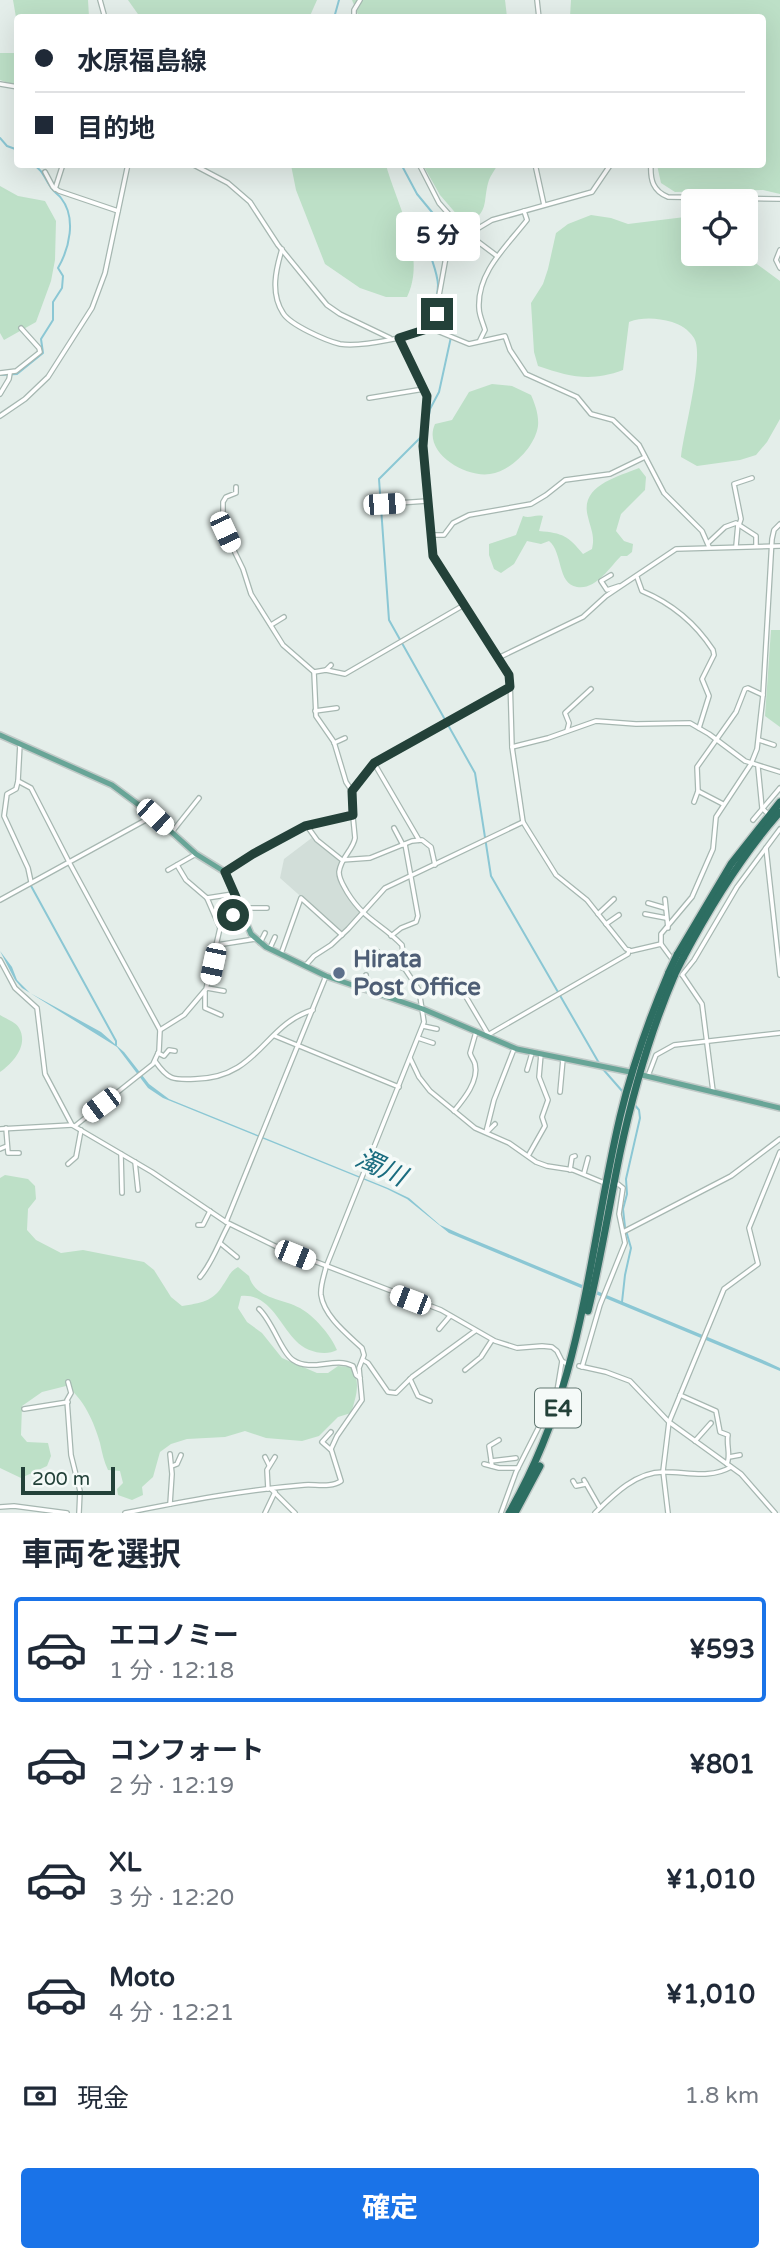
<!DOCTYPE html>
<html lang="ja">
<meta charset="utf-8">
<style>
:root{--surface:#fff;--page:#f2f2f3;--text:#1f2937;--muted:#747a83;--line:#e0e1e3;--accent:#1a73e8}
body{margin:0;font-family:"Varela Round","Noto Sans JP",sans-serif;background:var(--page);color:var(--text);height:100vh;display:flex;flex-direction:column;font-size:26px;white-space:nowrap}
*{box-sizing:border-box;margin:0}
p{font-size:23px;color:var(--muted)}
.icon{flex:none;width:38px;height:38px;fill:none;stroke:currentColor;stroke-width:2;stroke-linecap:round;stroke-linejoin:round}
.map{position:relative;height:1513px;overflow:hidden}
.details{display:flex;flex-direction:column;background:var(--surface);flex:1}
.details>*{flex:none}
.banner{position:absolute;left:14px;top:14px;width:752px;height:154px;border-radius:7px;box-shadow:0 7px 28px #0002;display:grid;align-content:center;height:154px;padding:0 21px;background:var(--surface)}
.fabs{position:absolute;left:681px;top:189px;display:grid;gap:14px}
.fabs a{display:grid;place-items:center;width:77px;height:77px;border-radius:7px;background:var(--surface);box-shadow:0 7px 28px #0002;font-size:35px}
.scale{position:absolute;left:21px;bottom:18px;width:94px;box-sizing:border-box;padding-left:7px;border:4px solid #234139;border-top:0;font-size:19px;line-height:24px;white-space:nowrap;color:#234139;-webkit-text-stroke:5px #f5faf8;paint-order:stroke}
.end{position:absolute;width:32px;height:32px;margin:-16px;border:9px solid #234139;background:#fff;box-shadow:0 0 0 4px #fff}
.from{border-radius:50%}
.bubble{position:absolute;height:49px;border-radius:7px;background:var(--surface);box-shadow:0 7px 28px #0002;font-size:23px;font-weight:700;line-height:49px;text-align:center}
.car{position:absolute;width:21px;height:42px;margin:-21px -10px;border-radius:9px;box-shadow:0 0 5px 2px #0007;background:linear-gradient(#fff 24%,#345 0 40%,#fff 0 76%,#345 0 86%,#fff 0)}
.banner b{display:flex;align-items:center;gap:24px;height:66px;font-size:26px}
.banner b+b{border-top:2px solid var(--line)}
.banner i{width:18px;height:18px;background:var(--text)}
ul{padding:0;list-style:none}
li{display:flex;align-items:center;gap:21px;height:105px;margin:0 14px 10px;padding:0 7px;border:4px solid transparent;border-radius:7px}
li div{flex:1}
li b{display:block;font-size:26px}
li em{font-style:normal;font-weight:700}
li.active{border-color:var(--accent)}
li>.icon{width:63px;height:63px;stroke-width:1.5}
h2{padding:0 21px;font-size:32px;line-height:84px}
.pay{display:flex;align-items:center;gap:18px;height:77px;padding:0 21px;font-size:26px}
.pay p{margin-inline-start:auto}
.primary-button{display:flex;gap:14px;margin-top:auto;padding:14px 21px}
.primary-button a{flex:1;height:80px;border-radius:7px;background:var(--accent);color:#fff;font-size:28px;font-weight:700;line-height:80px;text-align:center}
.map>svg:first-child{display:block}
</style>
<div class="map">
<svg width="780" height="1513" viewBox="0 0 780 1513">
<rect width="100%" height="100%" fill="#e4eeea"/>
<polygon fill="#d2ded9" points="313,837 340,860 338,872 339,880 360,914 342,933 280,878 284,859"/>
<g fill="#bde0c7">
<polygon points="13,0 88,0 89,17 18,18 17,23"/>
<polygon points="128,0 317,0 309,18 140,17"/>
<polygon points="352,0 505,0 507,17 359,17"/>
<polygon points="571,0 780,0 780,194 763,190 675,192 661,183 657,165 763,164 763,18 570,17"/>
<polygon points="17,32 17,86 0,80 0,53 14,53"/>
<path d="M 291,165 L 386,165 C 397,205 427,256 407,297 L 386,297 L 360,288 L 325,264 L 296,190 Z"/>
<path d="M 423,165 L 498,165 C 495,169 491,175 489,180 C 482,201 491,213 465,224 L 440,195 Z"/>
<polygon points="0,186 18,196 45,201 56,221 55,260 51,281 36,322 4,340 0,333"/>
<path d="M 591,215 L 611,218 L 628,224 L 693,216 L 693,254 L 746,254 L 746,243 L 754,262 L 780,281 L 780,419 L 767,442 L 756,455 L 740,460 L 697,466 L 681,457 C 683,434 705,355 694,338 C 688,329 681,325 672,322 C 657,318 643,317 629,322 L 623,370 C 591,382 570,377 538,366 L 534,352 L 531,303 L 543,284 L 548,269 L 556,233 L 568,224 Z"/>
<path d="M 492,384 L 512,386 L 531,395 C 535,404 539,415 538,426 C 535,447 511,471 490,474 C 465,478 422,452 435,424 L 452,420 L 469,392 Z"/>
<path d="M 639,468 L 646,477 L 645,490 L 621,514 L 616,531 L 624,541 L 633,544 L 632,552 L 627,556 L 621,556 C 609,568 596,590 577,587 C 557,584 563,552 549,541 L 541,544 L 527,541 L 514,564 L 501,573 L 494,569 L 489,555 L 489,544 L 516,535 L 523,516 C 530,519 535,514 543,516 L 539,531 C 563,533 568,536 583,554 L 592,549 C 595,536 591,530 588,517 C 579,486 617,477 639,468 Z"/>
<polygon points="771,630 780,630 780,727 765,716"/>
<path d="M 0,1015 C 6,1019 16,1022 19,1028 C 29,1045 13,1063 0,1072 Z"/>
<path d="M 5,1175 L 28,1179 L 35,1186 L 36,1199 L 28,1209 L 27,1230 L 36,1240 L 61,1253 L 83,1250 L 144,1262 L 154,1270 L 171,1297 L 182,1306 C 200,1303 213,1302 223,1285 C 229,1277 229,1272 238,1267 L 249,1276 C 255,1299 282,1298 300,1308 C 314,1316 331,1335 337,1350 C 325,1357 305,1351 296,1341 C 280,1325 269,1293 241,1296 L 238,1308 L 247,1322 L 262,1333 L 282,1358 L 317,1373 L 328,1373 L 338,1366 L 350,1367 C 362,1380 356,1397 351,1413 L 338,1417 L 319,1436 L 302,1441 L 266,1438 L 245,1431 L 225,1437 L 187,1439 L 171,1444 L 160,1452 L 153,1477 L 142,1487 L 143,1495 L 132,1500 L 118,1495 L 117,1489 L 123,1483 L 120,1471 L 108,1470 C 104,1462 102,1452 100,1443 C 95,1424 83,1397 66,1386 L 42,1392 L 22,1406 L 21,1435 L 27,1442 L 48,1443 L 51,1456 L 47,1466 L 21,1478 L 0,1468 L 0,1178 Z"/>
</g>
<polygon fill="#8bc7d4" points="0,951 12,967 17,980 30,993 101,1032 124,1052 149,1084 169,1099 388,1188 409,1198 440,1225 460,1234 765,1361 780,1368 780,1371 449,1233 407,1199 387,1189 163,1098 148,1088 117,1047 22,988 15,980"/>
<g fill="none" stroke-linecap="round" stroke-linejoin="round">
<g stroke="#8bc7d4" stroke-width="2">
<polyline points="334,18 339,0"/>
<polyline points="0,138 7,146 18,150"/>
<path d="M 401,164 L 417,194 L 436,217 C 416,240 437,261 438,285 C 438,297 433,311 430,323 L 448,333"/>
<path d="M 0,375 L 17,374 L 43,353 L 41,339 L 53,320 L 53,302 L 62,288 L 63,276 L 58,268 C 69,249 77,218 61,198 C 59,195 55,193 53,190 C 45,181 44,170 32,164"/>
<polyline points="426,432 430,409 439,392 451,337"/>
<polyline points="422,436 379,479 389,620 475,773 491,876 599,1063"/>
<polyline points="30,884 116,1041 116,1045"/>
<polyline points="602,1068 623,1092"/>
<polyline points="622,1302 625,1275 631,1248 625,1227 623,1209 627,1194 626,1179 640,1118 639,1110 634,1104"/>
</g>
<g stroke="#a6b7b1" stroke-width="6">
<g id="minor">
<polyline points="100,0 105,18"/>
<polyline points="537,0 539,18"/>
<polyline points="354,18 354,10 360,0"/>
<polyline points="0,84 18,87"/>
<polyline points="192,164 228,183 250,202 278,245 327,305 340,314 390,338"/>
<polyline points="419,164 439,203 462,229 461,242"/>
<polyline points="535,164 544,205"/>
<path d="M 651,164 C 650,180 653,191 668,197 L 780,199"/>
<polyline points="45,172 53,187 59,191 118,211"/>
<polyline points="55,189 63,164"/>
<polyline points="469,235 497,256"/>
<path d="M 282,249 C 276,269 270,293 283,313 C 290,325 327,341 340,344 C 359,347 422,337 434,323 L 446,257 L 477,229 L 492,220 L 592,192 L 611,164"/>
<polyline points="780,250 776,260 780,268"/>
<polyline points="430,328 469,344 505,336 510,350 526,374 577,397 591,414 613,420 639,445 664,493 702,531 709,547"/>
<polyline points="399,338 427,396 423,446 433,556 510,678 512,747 523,822 556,875 587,900 626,949 631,951 661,944 672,959"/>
<path d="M 480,340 L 485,330 C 483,323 479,315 479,308 C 477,272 507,246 527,220 L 524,211"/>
<polyline points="0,373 16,371 40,352 39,348 21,328"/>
<polyline points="0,394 9,379 10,373"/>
<polyline points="369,398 424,389"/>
<polyline points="0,416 25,399 48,377 92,308 105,273 128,164"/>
<polyline points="236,487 236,493 226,497 223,502 223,523 225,532 243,569 251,594 283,645 314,672 316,716 334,742 346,782 352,791"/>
<polyline points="384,504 427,501"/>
<polyline points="739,525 741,519 734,484 752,478"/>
<polyline points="430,535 444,535 453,523 469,515 531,504 546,495 565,480 610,474 645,457"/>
<polyline points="708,543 725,527 736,523 756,536 756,545"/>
<polyline points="736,546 738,524"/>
<polyline points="611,575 601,581 607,590 619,586"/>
<path d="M 637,577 L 642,591 C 671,603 696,624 713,650 L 714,655 L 702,679 L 709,696 L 699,728"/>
<polyline points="271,625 284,617"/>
<polyline points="498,658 583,617 606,596 676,549 780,546"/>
<polyline points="326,670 331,665"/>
<polyline points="314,672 326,670 345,674 464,605"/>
<polyline points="315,711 337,708"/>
<polyline points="567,731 569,723 565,713 591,689"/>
<polyline points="759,740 774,745"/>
<polyline points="334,743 345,738"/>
<polyline points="20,744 18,781 31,788 69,862 160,1030 159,1051 153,1064 75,1126"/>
<polyline points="512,747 548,738 596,721 636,724 690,723 709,734 745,761 780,772"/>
<polyline points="374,763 419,840"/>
<polyline points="758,767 762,808 766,812"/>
<polyline points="18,781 16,789 7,794 4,816 28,868 31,882"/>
<polyline points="698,791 723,804"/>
<polyline points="694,802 698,791 697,767 736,712 745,689 748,688 763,695"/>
<polyline points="753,820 780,788"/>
<polyline points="307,826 317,840 342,860 370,858 412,841 422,840 431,847 435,865"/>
<polyline points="394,828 403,845"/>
<polyline points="172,832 199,798"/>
<polyline points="766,848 780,975"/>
<polyline points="168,870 196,854"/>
<polyline points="225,872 253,854 305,826 353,815"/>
<polyline points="207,898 233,894"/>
<polyline points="665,899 668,928"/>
<polyline points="0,900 153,816"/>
<polyline points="648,903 665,908"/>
<polyline points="242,912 251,908 267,908"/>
<polyline points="598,914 614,899"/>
<polyline points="645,914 666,918"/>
<polyline points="233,915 243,913"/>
<polyline points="606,924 619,915"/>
<polyline points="391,936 401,928 416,922 418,916 405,844"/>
<polyline points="260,943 265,933"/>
<polyline points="661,944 661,934 692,897 713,849 716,817 751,764 757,749 763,695 772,539 774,530 780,524"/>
<polyline points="217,945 255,939"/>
<polyline points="270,948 275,937"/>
<polyline points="378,952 381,956 393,954 400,967 405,969"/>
<polyline points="281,954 301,898 342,935"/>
<polyline points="0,960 15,988 37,1008 45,1074 72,1125 152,1172 226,1222 275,1246 441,1310 495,1341 517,1348 542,1346 552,1347 557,1351 562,1361 567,1364"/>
<polyline points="305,966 314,956 331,945 348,929 385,888 523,822"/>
<polyline points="366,975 367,990"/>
<polyline points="682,975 694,960 737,887 780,829"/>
<polyline points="683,976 702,1004 713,1091"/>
<polyline points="415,982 424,979"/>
<polyline points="207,988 224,991"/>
<polyline points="462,990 488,1034"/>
<polyline points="205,992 205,1008 221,1015"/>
<polyline points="423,1026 437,1029"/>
<polyline points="160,1030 184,1015 206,989 220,928 207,898 186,880 177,865"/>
<polyline points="275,1036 399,1087"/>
<polyline points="486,1036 628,954 629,950"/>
<polyline points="418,1038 433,1043"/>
<polyline points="158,1053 164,1056 169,1050 175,1051"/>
<polyline points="410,1058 419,1077 430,1091 475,1128 509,1143 536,1162 547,1166 573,1170 602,1182"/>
<path d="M 155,1061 C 168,1080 173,1080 195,1079 C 259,1078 264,1024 313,1010"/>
<polyline points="527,1070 532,1053"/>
<polyline points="648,1076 656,1055 674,1045 780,1033"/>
<polyline points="560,1092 563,1059"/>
<path d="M 454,1111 C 464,1099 479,1081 475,1064 C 474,1060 471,1057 470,1053 L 476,1032"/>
<polyline points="6,1128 8,1153 19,1153"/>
<polyline points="0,1129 72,1125"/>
<polyline points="488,1131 495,1124"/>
<polyline points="486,1132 494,1100 514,1049"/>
<polyline points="0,1149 7,1146"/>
<polyline points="121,1154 122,1193"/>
<polyline points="528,1156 545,1126 542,1117 548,1100 539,1077 541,1054"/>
<polyline points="135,1162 138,1190"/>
<polyline points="68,1164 76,1157 81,1130"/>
<polyline points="570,1170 572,1157 575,1156"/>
<polyline points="584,1173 588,1158"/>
<polyline points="226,1222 326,976"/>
<polyline points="198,1225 203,1225 210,1211"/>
<polyline points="623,1232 731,1176 780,1139"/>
<polyline points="220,1243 237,1257"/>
<path d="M 200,1277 C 213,1262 219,1242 229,1224"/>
<path d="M 259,1309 C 273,1322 281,1352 293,1360 C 312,1373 334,1356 353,1366 L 356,1375 L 360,1378"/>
<polyline points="439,1329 450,1316"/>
<polyline points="363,1360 368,1363 388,1392 396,1393 412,1377 475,1331"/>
<polyline points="579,1366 606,1372 630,1381 669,1422 741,1474 775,1513"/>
<polyline points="582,1367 600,1305 625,1243 619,1214 623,1188 618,1184"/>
<polyline points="465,1370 481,1357 492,1340"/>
<polyline points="410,1379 418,1396 430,1401"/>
<polyline points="68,1382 71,1393 67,1400 71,1455 80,1491 79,1513"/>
<path d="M 680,1395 L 716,1411 L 720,1432 L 728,1435 C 726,1445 731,1454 727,1464"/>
<polyline points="24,1409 68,1402"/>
<polyline points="331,1432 322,1442 331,1450"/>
<polyline points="695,1441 711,1423"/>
<polyline points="265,1457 269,1465"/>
<polyline points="729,1457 740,1455"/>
<polyline points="491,1461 516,1458"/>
<polyline points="484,1464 499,1468 518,1468"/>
<polyline points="172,1466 177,1464 181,1455"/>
<polyline points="492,1466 489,1446 499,1440"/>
<polyline points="584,1480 600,1508"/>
<polyline points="573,1481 576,1486 586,1484"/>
<polyline points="268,1489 267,1470 275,1457"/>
<polyline points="271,1489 295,1513"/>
<polyline points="170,1504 172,1474 170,1454"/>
<polyline points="0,1507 14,1506 67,1513"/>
<path d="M 125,1513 C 185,1501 243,1490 304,1485 C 315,1484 331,1488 341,1481 L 331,1449 L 337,1436 L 362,1400 L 359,1368 L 364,1355 L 362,1348 C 347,1334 324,1316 321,1295 C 320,1286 324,1276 326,1267 L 424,1022 L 419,990 L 405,969 L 402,945 C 381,923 365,921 347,892 C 344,886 339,880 339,872 C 341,857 353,850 355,838 L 351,796 L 352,791 L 374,763 L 510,687"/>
<polyline points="265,1513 275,1492"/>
<polyline points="501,1513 516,1472 557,1391 562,1361"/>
<path d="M 595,1513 C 614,1494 637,1471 665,1472 C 688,1472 710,1479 731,1467"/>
<polyline points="668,1513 663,1471 669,1422 724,1289 758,1264 749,1228 780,1152"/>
</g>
</g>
<g stroke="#c1cac8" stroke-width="8">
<g id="major">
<polyline points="0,735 112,785 155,817 196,854 225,872 251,934 266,947 326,976 423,1009 517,1049 630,1072"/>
<polyline points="642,1075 780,1108"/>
</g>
</g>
<g stroke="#c1cac8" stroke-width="10">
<g id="highway">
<polyline points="677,955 731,864 780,802"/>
<path d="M 683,958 C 710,907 741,856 780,812"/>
<path d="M 588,1311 C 601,1259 609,1206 620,1153 C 633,1092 650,1032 675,974"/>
<path d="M 509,1513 C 584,1383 587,1258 620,1117 C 632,1067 649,1019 669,972"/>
<polyline points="515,1513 540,1466"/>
</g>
</g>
<use href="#minor" stroke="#fff" stroke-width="3.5"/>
<use href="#major" stroke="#68a597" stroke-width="5"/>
<use href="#highway" stroke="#2d6e62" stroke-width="7"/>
<g stroke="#c1cac8" stroke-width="10" stroke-linecap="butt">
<g id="highway-bridge">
<polyline points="669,972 677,955"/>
<polyline points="675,974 683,958"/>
</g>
</g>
<use href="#highway-bridge" stroke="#2d6e62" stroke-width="7"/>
</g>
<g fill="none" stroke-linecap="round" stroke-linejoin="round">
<polyline stroke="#234139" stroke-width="9" points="233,915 243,913 225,872 253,854 305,826 353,815 352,791 374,763 510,687 509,675 433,556 423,446 427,396 399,338 430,328 437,314"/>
</g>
<circle fill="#5c6f8a" stroke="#f5faf8" stroke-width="2.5" cx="339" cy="973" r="7"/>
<g text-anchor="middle" stroke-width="7" stroke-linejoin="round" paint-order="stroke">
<rect fill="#f5faf8" stroke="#627872" stroke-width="2" x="535" y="1388.5" width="46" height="39" rx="5"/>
<g font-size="23" font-weight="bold" fill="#234139">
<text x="558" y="1416">E4</text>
</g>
<g font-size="24" font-weight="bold" fill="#4e5e75" stroke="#f5faf8" text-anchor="start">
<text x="353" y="967">Hirata<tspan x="353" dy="28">Post Office</tspan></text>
</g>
<g font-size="26" font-style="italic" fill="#1a6c7f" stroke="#f5faf8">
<text transform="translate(381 1167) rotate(25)" y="9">濁川</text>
</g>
</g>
</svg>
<div class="fabs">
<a><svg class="icon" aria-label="locate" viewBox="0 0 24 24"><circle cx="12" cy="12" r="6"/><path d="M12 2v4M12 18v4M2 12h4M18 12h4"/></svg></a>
</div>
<div class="scale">200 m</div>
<i class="end from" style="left:233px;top:915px"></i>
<i class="end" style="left:437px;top:314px"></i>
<div class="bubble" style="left:396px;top:212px;width:84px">5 分</div>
<i class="car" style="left:384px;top:504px;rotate:87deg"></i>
<i class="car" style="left:225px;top:532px;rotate:155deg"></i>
<i class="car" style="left:155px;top:817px;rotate:133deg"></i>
<i class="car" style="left:213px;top:964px;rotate:192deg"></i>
<i class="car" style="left:101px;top:1105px;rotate:233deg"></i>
<i class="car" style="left:295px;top:1255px;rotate:112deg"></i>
<i class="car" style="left:410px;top:1300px;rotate:291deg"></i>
<div class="banner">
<b><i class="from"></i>水原福島線</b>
<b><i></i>目的地</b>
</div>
</div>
<section class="details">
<h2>車両を選択</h2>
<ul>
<li class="active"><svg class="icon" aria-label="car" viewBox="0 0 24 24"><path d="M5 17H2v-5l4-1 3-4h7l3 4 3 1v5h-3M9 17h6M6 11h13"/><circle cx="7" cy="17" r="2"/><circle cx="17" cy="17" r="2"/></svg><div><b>エコノミー</b><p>1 分 · 12:18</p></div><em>¥593</em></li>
<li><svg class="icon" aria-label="car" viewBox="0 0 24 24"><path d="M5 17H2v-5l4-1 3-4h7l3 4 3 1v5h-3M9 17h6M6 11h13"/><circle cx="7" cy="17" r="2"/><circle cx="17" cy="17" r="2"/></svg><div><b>コンフォート</b><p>2 分 · 12:19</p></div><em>¥801</em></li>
<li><svg class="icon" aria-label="car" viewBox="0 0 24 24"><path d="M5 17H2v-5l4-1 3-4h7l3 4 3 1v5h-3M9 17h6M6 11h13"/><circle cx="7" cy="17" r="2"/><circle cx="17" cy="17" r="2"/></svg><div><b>XL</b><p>3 分 · 12:20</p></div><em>¥1,010</em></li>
<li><svg class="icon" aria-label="car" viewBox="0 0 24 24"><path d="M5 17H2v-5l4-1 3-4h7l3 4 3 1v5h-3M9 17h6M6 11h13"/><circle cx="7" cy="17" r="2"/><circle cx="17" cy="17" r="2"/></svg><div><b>Moto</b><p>4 分 · 12:21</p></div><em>¥1,010</em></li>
</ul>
<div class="pay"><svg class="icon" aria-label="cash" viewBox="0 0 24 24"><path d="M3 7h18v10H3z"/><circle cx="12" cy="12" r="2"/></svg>現金<p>1.8 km</p></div>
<div class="primary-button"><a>確定</a></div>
</section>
